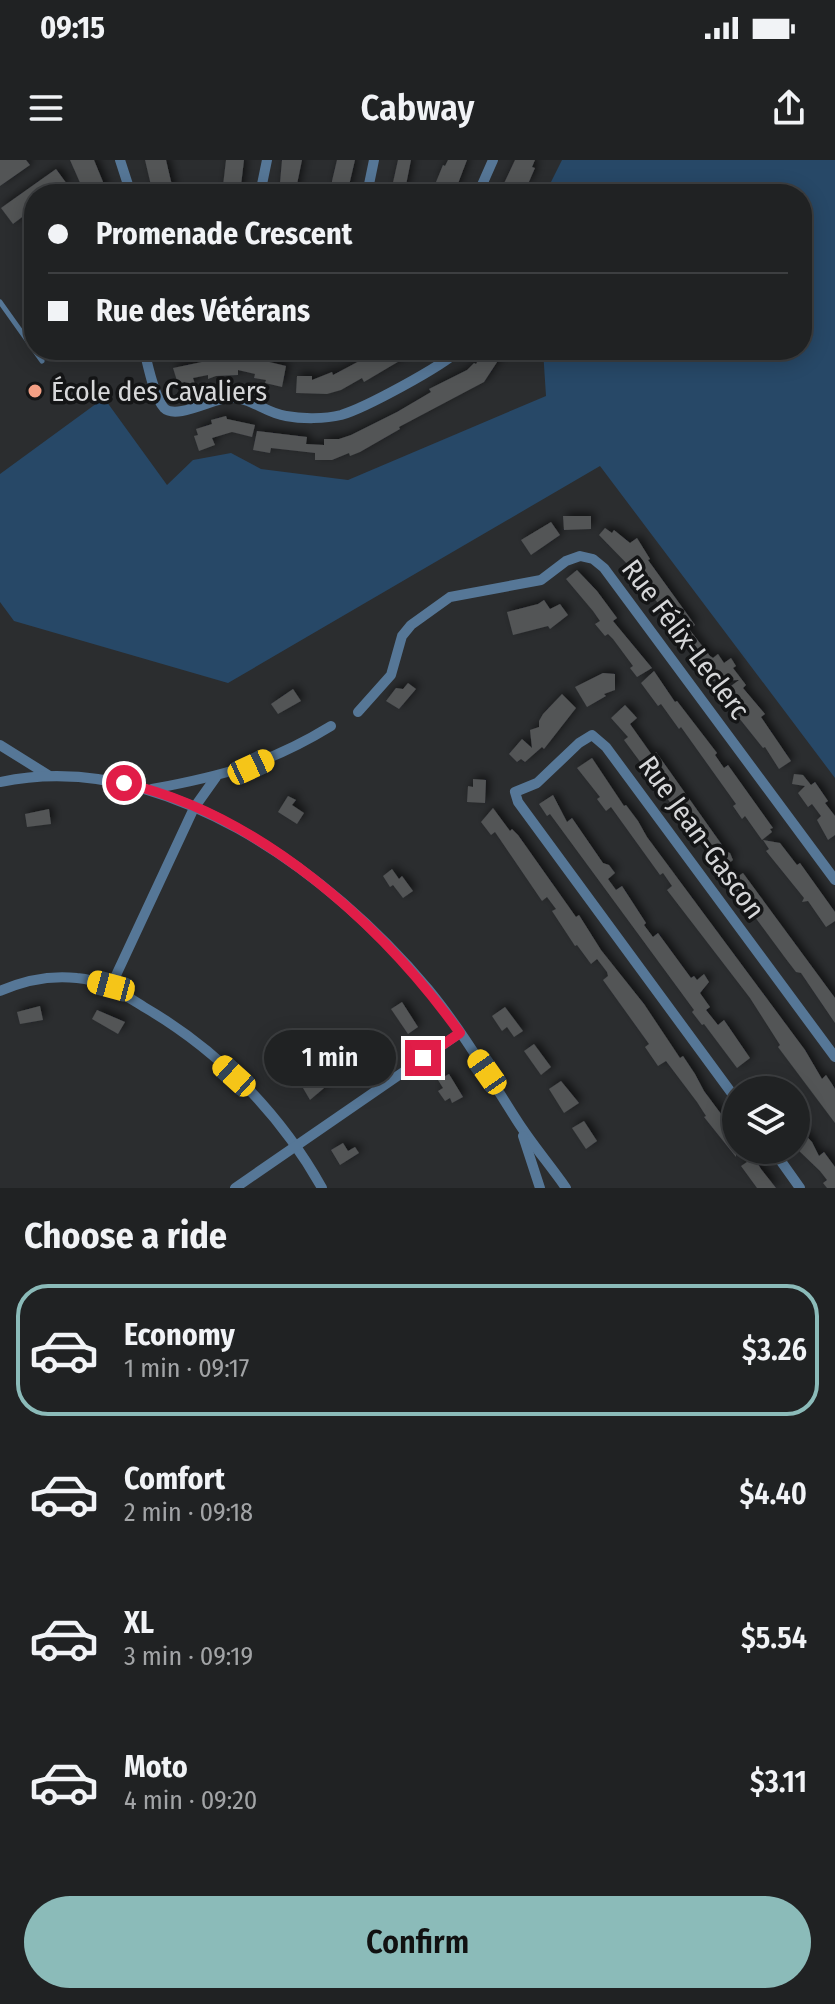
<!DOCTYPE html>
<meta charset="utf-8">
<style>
:root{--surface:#202223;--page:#2d2f30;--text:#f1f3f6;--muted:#a2a4a6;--line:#3d3f41;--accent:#8bbbb9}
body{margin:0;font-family:"Fira Sans Condensed",sans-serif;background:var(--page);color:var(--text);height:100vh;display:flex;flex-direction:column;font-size:30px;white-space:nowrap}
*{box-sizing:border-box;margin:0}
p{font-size:26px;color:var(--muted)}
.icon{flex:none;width:44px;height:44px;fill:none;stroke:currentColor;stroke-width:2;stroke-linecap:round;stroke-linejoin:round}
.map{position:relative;height:1028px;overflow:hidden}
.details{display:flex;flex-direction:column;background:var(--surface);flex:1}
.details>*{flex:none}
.guide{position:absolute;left:24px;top:24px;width:788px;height:176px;border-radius:32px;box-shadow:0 4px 20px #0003,0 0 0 2px var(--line);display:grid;align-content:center;height:176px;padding:0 24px;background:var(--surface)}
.buttons{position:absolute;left:722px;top:916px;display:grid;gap:16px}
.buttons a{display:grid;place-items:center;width:88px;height:88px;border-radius:50%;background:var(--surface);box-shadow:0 4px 20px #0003,0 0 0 2px var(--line);font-size:40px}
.end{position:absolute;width:36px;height:36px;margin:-18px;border:10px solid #e11d48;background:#fff;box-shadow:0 0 0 4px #fff}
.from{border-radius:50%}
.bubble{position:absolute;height:56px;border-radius:28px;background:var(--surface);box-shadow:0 4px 20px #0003,0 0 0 2px var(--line);font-size:26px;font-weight:600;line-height:56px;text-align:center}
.car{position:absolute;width:24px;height:48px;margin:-24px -12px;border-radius:10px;box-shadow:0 0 6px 2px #0007;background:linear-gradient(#f5c518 24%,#345 0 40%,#f5c518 0 76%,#345 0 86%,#f5c518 0)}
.guide b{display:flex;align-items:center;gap:28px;height:76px;font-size:30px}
.guide b+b{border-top:2px solid var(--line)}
.guide i{width:20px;height:20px;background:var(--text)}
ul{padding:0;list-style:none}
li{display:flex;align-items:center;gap:24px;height:132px;margin:0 16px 12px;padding:0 8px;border:4px solid transparent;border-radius:32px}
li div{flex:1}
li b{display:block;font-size:30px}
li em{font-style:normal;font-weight:600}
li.on{border-color:var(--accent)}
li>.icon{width:72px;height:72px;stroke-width:1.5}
h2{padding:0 24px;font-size:36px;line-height:96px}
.cta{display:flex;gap:16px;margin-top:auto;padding:16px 24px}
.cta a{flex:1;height:92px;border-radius:48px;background:var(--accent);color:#111;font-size:32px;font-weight:600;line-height:92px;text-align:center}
.status{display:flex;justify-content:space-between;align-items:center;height:56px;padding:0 40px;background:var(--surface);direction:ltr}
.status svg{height:22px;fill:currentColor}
header{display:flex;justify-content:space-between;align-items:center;height:104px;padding:0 24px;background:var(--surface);font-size:36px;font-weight:600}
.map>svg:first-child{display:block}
</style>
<div class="status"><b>09:15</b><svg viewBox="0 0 49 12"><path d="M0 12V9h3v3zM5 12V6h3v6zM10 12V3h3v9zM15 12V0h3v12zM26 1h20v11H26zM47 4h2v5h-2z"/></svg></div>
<header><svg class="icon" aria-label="menu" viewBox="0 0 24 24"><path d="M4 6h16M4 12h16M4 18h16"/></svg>Cabway<svg class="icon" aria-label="share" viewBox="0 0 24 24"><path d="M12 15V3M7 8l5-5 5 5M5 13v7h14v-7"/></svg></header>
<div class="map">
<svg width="835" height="1028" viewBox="0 0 835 1028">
<defs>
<filter id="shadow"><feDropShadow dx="3.5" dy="-3.5" stdDeviation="4" flood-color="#0009"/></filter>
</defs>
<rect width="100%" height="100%" fill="#2b2d2f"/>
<polygon fill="#274867" points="562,0 835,0 835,618 600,306 228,523 14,461 0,442 0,314 104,238 167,325 193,300 231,293 261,309 348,320 546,236 543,190 802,190 802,34 545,34"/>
<g fill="#525456" filter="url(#shadow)">
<polygon points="0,0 26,0 30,5 0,26"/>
<polygon points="70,0 94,0 108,34 85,34"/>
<polygon points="145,0 166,0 174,34 153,34"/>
<polygon points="226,0 244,0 240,34 222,34"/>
<polygon points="282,0 302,0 295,34 279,34"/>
<polygon points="337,0 355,0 347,34 332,34 332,21"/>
<polygon points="398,0 411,0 405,30 392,27"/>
<polygon points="448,0 467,0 454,34 438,34 441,24 436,22 443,5 445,6"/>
<polygon points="515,0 535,0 532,7 535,8 528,24 525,22 520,34 499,34"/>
<polygon points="56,9 67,24 54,34 34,34 34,48 13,64 1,48"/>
<polygon points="380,190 418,190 364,222 362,218 341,230 327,234 296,233 297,216 312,216 312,220 332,212 333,215"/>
<polygon points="484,190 505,190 484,222 399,267 400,269 360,292 350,296 349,293 332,300 315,300 315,293 271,288 270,293 253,290 257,271 307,277 306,284 324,285 324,279 339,279 351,275 397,252 431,232 429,229 467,210 474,203 476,204"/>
<polygon points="236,194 286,206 282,227 265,223 266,220 254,218 255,214 238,210 238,215 216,216 208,219 208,215 193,218 195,224 186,227 185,222 178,224 173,208 221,198 220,195"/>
<polygon points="226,256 227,259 255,265 252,277 232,272 212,278 215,285 199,291 194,276 198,275 196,269 212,264 211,260"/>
<polygon points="563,356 591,356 591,369 564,370"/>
<polygon points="551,362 560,375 531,395 521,380"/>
<polygon points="605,368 612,373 614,370 630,383 637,378 650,399 648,400 695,465 689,469 710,496 713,498 718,494 724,503 731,498 736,506 733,508 746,525 743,528 765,554 761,557 791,601 779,609 765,587 763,588 723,538 726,536 723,532 739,520 711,521 692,489 634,411 599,375"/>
<polygon points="577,410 597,431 617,458 613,461 652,508 637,517 630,508 633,506 613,479 608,474 605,476 595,464 600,461 593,451 566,419"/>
<polygon points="544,440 550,449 560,444 568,455 550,469 548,466 513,475 507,452 538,444"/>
<polygon points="654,511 675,542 677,541 717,593 715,595 724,608 728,605 773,668 770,669 772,672 762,680 745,656 742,659 733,646 736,644 681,567 679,569 661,544 658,546 641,523"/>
<polygon points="603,513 615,514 615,530 604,534 606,536 587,547 575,527"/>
<polygon points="408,523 416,529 399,549 386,541 396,528 403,529"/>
<polygon points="293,529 301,541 278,554 271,544"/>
<polygon points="562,534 576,548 544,589 542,587 525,602 521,599 517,602 509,594 522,579 532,588 530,570 539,567 539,561 543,554"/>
<polygon points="625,545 637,558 630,564 652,595 656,592 727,692 730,693 733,700 728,704 737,717 743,713 835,838 835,863 801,813 796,812 786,799 624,580 628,577 611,558"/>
<polygon points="592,598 624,646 626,645 638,661 647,677 805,890 822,919 826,915 832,924 835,929 835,963 778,887 780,885 750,838 667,730 672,726 663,713 660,715 611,647 606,651 597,639 600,637 577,608"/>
<polygon points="794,614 803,615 811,625 815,622 828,641 825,643 835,656 835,675 828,680 817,660 821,656 812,644 808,647 798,633 805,626 792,624"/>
<polygon points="473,619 486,620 485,643 467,642 468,626 473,627"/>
<polygon points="553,635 567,662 572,658 603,703 609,705 615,713 608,719 616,730 622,726 646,763 644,765 653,777 658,773 691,818 694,816 697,820 704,814 709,822 700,833 710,847 706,850 718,865 724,860 750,898 737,908 704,864 702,865 692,852 694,850 550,654 547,656 539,644"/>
<polygon points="288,636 296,640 292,645 304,653 297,664 278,652"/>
<polygon points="493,648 510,671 512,669 518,675 576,757 579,755 601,790 644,844 680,898 683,896 695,914 704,931 736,974 736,997 704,957 706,956 697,942 666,901 658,906 645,887 649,884 603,820 608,816 607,812 597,799 591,804 577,785 575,786 552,751 556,749 547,737 542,741 495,672 491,675 481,662"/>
<polygon points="49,649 51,664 27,667 25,654"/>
<polygon points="763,680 780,683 797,705 800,703 835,752 835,761 826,767 808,741 802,742 804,738 766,691 769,689"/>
<polygon points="392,709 399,719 402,716 413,731 403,738 393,725 390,727 383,716"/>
<polygon points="402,842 418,867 408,874 391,849"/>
<polygon points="40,846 43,860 20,864 17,852"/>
<polygon points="505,847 523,871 514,877 507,867 502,871 492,856"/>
<polygon points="97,850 125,862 118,874 92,859"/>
<polygon points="534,884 551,907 541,915 524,891"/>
<polygon points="324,914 330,923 310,940 303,928"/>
<polygon points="449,914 463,937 452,943 450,938 445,941 438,931 443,928 438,920"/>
<polygon points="561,921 579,943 564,953 549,929"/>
<polygon points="584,961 597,981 586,989 572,968"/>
<polygon points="796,965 812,982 819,996 824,992 835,1007 835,1028 827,1028 823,1023 827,1020 820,1011 796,988"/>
<polygon points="343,983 348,991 355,987 359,993 340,1005 331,990"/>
<polygon points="750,991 761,1009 776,1028 757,1028 741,1006 747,1002 743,997"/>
</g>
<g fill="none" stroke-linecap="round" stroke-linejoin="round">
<polyline stroke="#567797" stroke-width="5" points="0,142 42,201"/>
<g stroke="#567797" stroke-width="10">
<polyline points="120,0 131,34"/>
<polyline points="260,34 267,0"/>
<polyline points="367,34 374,0"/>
<polyline points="478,34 493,0"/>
<path d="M 144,190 C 148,205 154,237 164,248 C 176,260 212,239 228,238 C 250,236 265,253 286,256 C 302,259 325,259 341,255 C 365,248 441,207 459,190"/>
<polyline points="358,552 391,515 402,476 411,465 450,437 541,420 566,401 580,396 593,399 604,408 835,720"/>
<polyline points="0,585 48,615"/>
<path d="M 0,622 C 162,588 329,711 428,829 C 461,869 488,915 516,959 C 531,983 550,1005 566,1028"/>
<path d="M 152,629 C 222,616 269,604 331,566"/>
<polyline points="111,826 194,648 216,617"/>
<path d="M 0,831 C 25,820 50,815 77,818 C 103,820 123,834 144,847 C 218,890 280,953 322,1028"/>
<polyline points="736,939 518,642 515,632 537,623 579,583 592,575 606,587 835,897"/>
<polyline points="523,976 540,1028"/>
<polyline points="773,990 800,1028"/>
<polyline points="235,1028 460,873"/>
</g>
</g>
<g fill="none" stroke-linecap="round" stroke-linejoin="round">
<path stroke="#e11d48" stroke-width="10" d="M 124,623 C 259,654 381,763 460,873 L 423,898"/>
</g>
<circle fill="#f39f84" stroke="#141516" stroke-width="3" cx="35" cy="231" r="8"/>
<g text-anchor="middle" stroke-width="7" stroke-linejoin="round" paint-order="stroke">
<g font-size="28" fill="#d6d7d9" stroke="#141516" text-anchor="start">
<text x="51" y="241">École des Cavaliers</text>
</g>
<g font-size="28" fill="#d6d7d9" stroke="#141516">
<text transform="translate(686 479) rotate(53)" y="10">Rue Félix-Leclerc</text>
<text transform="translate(702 677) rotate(54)" y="10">Rue Jean-Gascon</text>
</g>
</g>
</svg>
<div class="buttons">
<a><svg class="icon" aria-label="layers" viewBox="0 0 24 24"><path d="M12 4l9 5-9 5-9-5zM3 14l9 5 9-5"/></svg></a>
</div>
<i class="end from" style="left:124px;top:623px"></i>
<i class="end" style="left:423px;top:898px"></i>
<div class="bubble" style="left:264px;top:870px;width:132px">1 min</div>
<i class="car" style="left:251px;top:607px;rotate:65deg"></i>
<i class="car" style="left:111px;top:826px;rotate:285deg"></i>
<i class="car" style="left:487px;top:912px;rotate:325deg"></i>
<i class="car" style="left:234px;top:916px;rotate:312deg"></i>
<div class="guide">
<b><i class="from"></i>Promenade Crescent</b>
<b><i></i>Rue des Vétérans</b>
</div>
</div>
<section class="details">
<h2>Choose a ride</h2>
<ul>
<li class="on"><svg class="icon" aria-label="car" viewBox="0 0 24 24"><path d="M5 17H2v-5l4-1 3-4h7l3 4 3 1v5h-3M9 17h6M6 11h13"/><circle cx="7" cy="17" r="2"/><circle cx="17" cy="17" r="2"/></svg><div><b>Economy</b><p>1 min · 09:17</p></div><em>$3.26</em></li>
<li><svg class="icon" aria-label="car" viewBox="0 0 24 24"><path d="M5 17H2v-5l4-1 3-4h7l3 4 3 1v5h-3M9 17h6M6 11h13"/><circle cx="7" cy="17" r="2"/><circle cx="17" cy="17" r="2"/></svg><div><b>Comfort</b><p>2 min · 09:18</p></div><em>$4.40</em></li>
<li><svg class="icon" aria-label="car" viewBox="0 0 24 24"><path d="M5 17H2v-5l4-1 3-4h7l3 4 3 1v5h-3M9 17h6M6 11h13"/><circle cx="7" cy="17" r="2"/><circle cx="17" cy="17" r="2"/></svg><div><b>XL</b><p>3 min · 09:19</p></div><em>$5.54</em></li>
<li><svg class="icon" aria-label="car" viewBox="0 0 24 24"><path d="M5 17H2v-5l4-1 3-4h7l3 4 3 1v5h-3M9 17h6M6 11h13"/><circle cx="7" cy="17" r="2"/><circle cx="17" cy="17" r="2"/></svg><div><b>Moto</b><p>4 min · 09:20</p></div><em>$3.11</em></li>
</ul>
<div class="cta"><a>Confirm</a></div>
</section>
